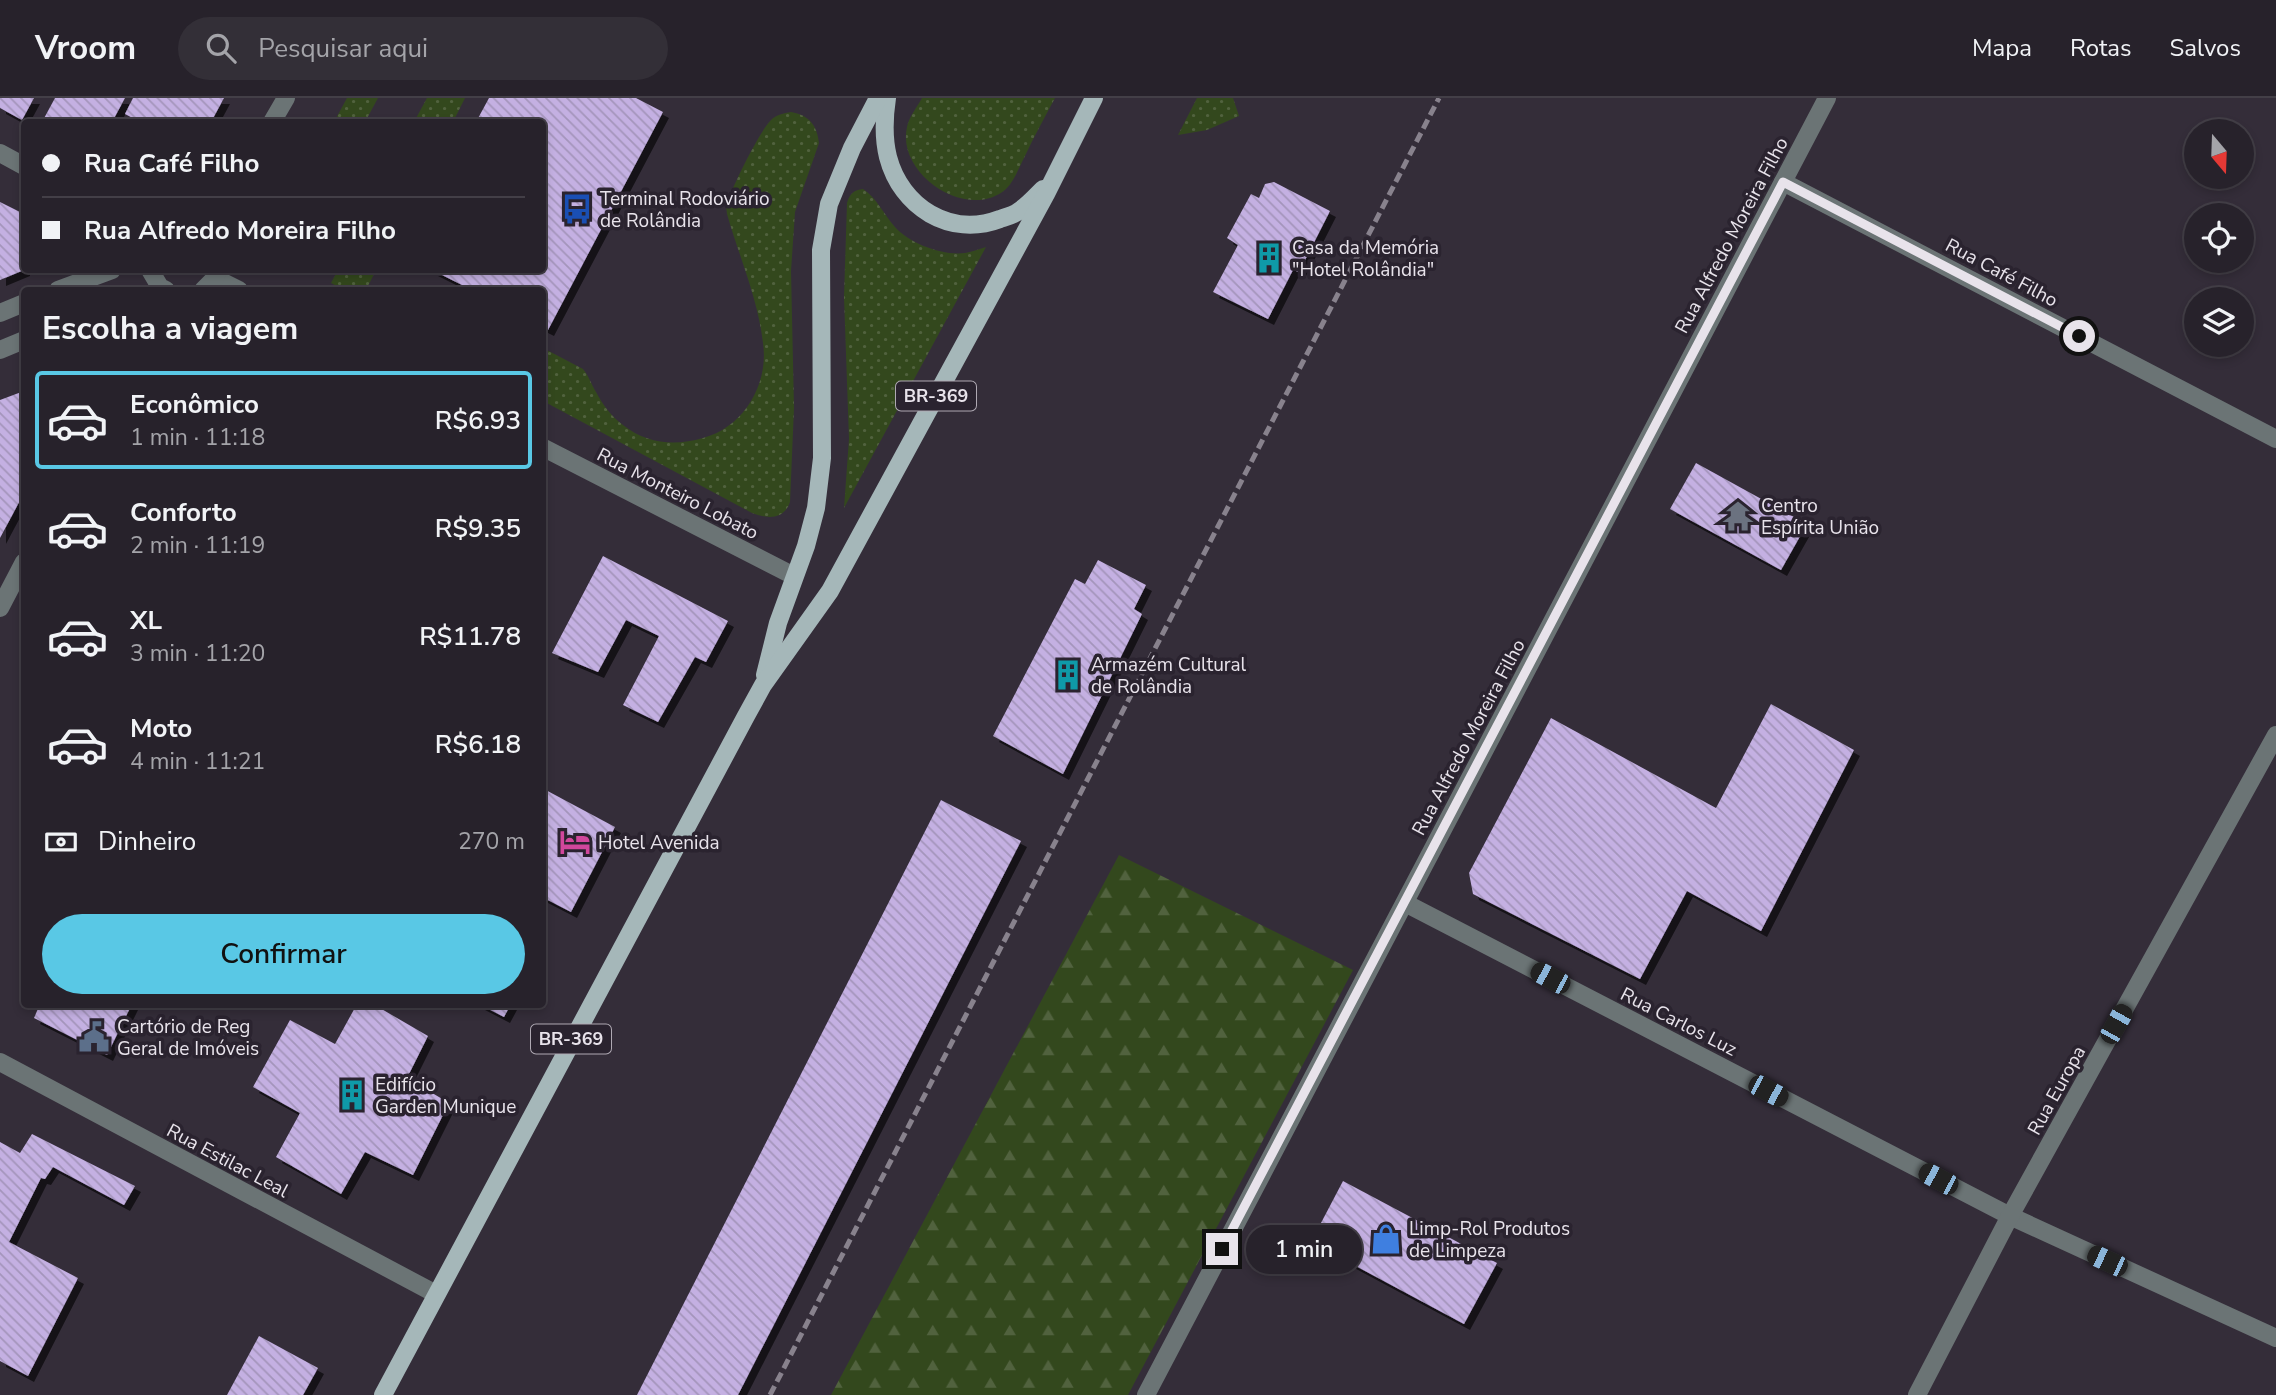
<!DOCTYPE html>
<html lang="pt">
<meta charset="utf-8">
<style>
:root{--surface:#27222b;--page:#332f37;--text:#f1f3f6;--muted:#a4a4a9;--line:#433f47;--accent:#59c8e5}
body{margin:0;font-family:"Nunito Sans",sans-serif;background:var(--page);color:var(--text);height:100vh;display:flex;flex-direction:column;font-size:26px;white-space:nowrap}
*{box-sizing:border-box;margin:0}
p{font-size:23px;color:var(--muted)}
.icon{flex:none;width:38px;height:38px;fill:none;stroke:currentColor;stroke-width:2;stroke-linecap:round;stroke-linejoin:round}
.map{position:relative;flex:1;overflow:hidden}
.drawer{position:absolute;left:21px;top:189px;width:525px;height:721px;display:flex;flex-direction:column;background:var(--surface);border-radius:7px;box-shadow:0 4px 10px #0003,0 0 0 2px var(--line)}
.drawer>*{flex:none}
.hud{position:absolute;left:21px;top:21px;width:525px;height:154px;border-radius:7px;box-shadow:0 4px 10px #0003,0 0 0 2px var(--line);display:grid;align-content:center;height:154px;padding:0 21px;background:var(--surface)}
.needle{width:46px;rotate:161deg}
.controls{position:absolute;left:2184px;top:21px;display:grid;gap:14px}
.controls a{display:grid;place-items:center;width:70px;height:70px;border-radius:50%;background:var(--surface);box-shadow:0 4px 10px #0003,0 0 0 2px var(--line);font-size:35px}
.end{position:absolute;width:32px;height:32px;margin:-16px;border:9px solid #e8e3eb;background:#111;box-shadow:0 0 0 4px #111}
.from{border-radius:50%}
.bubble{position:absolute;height:49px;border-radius:24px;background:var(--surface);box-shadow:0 4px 10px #0003,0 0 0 2px var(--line);font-size:23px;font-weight:600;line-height:49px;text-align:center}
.car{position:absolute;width:21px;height:42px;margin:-21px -10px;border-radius:9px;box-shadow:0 0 5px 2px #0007;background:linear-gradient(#222 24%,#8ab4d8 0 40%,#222 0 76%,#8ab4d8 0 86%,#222 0)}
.hud b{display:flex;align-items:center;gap:24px;height:66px;font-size:26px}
.hud b+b{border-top:2px solid var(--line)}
.hud i{width:18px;height:18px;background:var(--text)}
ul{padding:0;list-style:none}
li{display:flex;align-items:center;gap:21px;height:98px;margin:0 14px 10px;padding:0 7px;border:4px solid transparent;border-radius:7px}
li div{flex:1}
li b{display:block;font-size:26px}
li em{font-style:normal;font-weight:600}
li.on{border-color:var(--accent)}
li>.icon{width:63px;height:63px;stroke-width:1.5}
h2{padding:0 21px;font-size:32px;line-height:84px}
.pay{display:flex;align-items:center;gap:18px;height:77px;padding:0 21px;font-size:26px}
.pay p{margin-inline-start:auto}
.button{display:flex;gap:14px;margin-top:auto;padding:14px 21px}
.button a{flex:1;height:80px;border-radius:42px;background:var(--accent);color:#111;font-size:28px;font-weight:600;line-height:80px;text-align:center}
header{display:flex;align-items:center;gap:42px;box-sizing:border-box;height:98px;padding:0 35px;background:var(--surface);border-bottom:2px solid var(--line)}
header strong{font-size:33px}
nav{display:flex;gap:38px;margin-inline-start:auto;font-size:24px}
.search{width:490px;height:63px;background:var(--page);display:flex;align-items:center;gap:18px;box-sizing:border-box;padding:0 24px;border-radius:38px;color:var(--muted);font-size:26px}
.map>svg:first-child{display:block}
</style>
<header>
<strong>Vroom</strong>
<div class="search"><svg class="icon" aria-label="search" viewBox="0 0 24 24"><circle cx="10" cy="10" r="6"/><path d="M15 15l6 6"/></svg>Pesquisar aqui</div>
<nav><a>Mapa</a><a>Rotas</a><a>Salvos</a></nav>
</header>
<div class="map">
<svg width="2276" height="1297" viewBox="0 0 2276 1297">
<defs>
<pattern id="grass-dots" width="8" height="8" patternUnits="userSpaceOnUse" patternTransform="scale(1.75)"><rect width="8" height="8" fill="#33481d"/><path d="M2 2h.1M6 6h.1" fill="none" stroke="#51623e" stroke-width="1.8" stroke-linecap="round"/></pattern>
<pattern id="forest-firs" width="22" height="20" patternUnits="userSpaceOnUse" patternTransform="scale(1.75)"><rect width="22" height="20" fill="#33481d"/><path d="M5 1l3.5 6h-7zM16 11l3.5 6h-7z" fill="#51623e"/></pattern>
<pattern id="building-back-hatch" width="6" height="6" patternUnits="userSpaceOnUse" patternTransform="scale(1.75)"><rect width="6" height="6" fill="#c4b0e2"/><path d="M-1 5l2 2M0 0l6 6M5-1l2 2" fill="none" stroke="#a495bb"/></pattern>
<filter id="shadow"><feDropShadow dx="6" dy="6" stdDeviation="0" flood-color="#0009"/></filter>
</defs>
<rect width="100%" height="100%" fill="#342d39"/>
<g fill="url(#grass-dots)">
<polygon points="347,0 378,0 365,24 334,24"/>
<polygon points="427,0 465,0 453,24 414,24"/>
<path d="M 922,0 L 1055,0 C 1045,19 1034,38 1025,58 C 1019,69 1015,82 1006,91 C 969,124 896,77 907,29 C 909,19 917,9 922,0 Z"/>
<polygon points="1197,0 1233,0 1239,18 1207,32 1178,37"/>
<path d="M 791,14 C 809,17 817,27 819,45 L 795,114 L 791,173 L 794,310 L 790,404 C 784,422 767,421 752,415 L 543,303 L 543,250 L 583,271 C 589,278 591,286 596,294 C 603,307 611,318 623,327 C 647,346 675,348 703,340 C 744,329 769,286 763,245 C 758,201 739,158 727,116 L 726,108 C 731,91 759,34 771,22 C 776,17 784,15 791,14 Z"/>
<path d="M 863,91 C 877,100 884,117 895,129 C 909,145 942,158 965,155 C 971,154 979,151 986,149 L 844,410 L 849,341 L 844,199 L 847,105 C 850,95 854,92 863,91 Z"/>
<polygon points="338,172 376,172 366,192 344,192 331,185"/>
</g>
<polygon fill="url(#forest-firs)" points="1119,757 1353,872 1128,1297 831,1297"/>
<g fill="url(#building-back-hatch)" filter="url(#shadow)">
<polygon points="0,0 34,0 22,22 0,10"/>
<polygon points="55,0 125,0 112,24 42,24"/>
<polygon points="133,0 224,0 211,24 140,24 125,16"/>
<polygon points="489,0 636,0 663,14 548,232 542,229 542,192 472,192 432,172 542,172 542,24 476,24"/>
<polygon points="1274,84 1330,113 1299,174 1293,172 1268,221 1213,194 1238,147 1227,140 1251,96 1259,100 1265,86"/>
<polygon points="0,104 24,116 24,172 0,182"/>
<polygon points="24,293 24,395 0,440 0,302"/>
<polygon points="1696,365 1807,426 1781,472 1670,411"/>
<polygon points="603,458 728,523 706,564 695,559 658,624 623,607 659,538 626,522 598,574 552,555"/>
<polygon points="1098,462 1146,487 1134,511 1142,516 1063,676 993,638 1075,481 1085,486"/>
<polygon points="1771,606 1854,652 1761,833 1687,793 1640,881 1473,796 1469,775 1551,620 1716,710"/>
<polygon points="542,690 615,729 571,814 542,799"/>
<polygon points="941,702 1021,743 738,1297 637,1297"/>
<polygon points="40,906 132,906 107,957 34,920"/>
<polygon points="357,906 373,906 428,938 407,980 449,1005 413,1077 365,1054 341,1096 276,1059 300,1015 253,989 290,922 335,946"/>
<polygon points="479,906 511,906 504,919"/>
<polygon points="32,1036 135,1088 124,1107 53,1069 45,1081 41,1080 9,1144 78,1180 28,1278 0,1263 0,1044 20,1055"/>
<polygon points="1343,1083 1497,1165 1464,1226 1311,1144"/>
<polygon points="259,1238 318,1270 303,1297 227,1297"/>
</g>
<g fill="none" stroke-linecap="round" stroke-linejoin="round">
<g stroke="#6b7475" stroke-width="18">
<polyline points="272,24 286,0"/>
<polyline points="0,55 24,68"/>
<polyline points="1783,84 2276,341"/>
<polyline points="150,172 160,189 166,192"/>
<polyline points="215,180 239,192"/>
<polyline points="58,192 112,172"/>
<polyline points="203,192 215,180 218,172"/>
<polyline points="0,215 24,205"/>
<polyline points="0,252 24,242"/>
<polyline points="542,349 794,478"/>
<polyline points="0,510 24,464"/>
<polyline points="1405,805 2010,1118 2276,1240"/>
<polyline points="0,964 436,1196"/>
<polyline points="1146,1297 1827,0"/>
<polyline points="1917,1297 2010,1118 2276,637"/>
</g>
<g stroke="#a5b7b9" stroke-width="18">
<path d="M 887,0 C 884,20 883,39 888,59 C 901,109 950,140 1000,121 C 1006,119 1014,117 1019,113 C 1028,107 1036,98 1043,91"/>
<polyline points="765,577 778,525 806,448 816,410 822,360 821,152 829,106 852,50 878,0"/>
<polyline points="383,1297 746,618 763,587 830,493 1046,96 1094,0"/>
</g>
<polyline stroke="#88828d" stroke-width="5" stroke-dasharray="10 5" stroke-linecap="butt" points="770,1297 1439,0"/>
</g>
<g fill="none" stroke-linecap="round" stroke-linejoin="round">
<polyline stroke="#e8e3eb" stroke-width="9" points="1222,1151 1783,84 2079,238"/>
</g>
<defs>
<g id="bus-bare" transform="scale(2.415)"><path d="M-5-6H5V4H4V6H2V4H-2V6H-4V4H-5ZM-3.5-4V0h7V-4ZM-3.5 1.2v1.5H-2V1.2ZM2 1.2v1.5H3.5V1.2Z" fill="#1a4fb4" stroke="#2a232f" stroke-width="2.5" paint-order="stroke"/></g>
<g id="building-bare" transform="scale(2.415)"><path d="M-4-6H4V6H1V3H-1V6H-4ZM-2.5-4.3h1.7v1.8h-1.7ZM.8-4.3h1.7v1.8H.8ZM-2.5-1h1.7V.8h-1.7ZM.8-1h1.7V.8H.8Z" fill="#0f9aa8" stroke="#2a232f" stroke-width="2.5" paint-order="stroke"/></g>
<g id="temple-bare" transform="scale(2.415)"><path d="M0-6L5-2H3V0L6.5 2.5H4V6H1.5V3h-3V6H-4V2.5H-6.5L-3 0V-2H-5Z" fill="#6b7280" stroke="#2a232f" stroke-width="2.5" paint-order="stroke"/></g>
<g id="hotel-bare" transform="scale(2.415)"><path d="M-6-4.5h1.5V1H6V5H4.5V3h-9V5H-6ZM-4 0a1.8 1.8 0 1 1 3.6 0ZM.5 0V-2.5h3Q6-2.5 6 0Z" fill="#d1479c" stroke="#2a232f" stroke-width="2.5" paint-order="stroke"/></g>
<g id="civic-bare" transform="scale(2.415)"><path d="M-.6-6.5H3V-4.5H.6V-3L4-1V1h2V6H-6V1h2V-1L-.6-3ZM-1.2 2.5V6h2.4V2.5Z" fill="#5c6f8a" stroke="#2a232f" stroke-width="2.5" paint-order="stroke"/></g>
<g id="shop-bare" transform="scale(2.415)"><path d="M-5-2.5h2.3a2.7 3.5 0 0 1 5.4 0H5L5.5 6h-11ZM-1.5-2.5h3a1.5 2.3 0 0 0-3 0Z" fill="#3f7fe0" stroke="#2a232f" stroke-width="2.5" paint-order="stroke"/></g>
</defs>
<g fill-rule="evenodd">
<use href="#bus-bare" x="577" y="111"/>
<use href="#building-bare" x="1269" y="160"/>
<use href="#temple-bare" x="1738" y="418"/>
<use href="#building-bare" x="1068" y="577"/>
<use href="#hotel-bare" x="575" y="744"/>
<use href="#civic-bare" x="94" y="939"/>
<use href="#building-bare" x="352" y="997"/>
<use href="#shop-bare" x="1386" y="1141"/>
</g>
<g text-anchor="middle" stroke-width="7" stroke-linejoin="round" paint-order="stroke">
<g fill="#2a232f" stroke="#afa9b3" stroke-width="2">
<rect x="896" y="283.5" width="80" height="29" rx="5"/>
<rect x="531" y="926.5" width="80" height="29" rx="5"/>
</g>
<g font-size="18" font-weight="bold" fill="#e8e3eb">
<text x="936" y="304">BR-369</text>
<text x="571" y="947">BR-369</text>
</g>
<g font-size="19" fill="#e8e3eb" stroke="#2a232f" text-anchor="start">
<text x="600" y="107">Terminal Rodoviário<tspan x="600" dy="22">de Rolândia</tspan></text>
<text x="1292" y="156">Casa da Memória<tspan x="1292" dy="22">"Hotel Rolândia"</tspan></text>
<text x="1761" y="414">Centro<tspan x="1761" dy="22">Espírita União</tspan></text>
<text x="1091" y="573">Armazém Cultural<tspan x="1091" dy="22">de Rolândia</tspan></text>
<text x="598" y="751">Hotel Avenida</text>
<text x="117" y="935">Cartório de Reg<tspan x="117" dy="22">Geral de Imóveis</tspan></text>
<text x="375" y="993">Edifício<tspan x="375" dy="22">Garden Munique</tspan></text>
<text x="1409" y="1137">Limp-Rol Produtos<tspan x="1409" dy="22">de Limpeza</tspan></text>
</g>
<g font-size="19" fill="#e8e3eb" stroke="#2a232f">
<text transform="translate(1731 137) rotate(-62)" y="7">Rua Alfredo Moreira Filho</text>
<text transform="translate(2002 174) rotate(28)" y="7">Rua Café Filho</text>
<text transform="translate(678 395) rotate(27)" y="7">Rua Monteiro Lobato</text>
<text transform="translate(1468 639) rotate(-62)" y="7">Rua Alfredo Moreira Filho</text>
<text transform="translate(1679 923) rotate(27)" y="7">Rua Carlos Luz</text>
<text transform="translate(2056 992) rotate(-61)" y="7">Rua Europa</text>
<text transform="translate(228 1062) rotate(28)" y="7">Rua Estilac Leal</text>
</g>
</g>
</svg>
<div class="controls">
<a><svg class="needle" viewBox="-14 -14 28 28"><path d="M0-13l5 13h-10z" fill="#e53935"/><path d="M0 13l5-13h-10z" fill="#a4a4a9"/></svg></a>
<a><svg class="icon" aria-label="locate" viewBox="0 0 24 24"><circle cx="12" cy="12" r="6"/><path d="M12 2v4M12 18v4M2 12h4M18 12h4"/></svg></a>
<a><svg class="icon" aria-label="layers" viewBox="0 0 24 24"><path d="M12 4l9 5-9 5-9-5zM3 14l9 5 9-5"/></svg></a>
</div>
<i class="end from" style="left:2079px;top:238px"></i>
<i class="end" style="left:1222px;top:1151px"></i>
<div class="bubble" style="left:1246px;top:1127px;width:116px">1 min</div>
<i class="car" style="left:1550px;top:880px;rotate:298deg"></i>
<i class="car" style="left:2116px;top:926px;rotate:29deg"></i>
<i class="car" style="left:1768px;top:993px;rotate:118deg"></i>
<i class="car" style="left:1938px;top:1081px;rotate:298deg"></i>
<i class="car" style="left:2107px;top:1163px;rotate:295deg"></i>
<div class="hud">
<b><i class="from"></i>Rua Café Filho</b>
<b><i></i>Rua Alfredo Moreira Filho</b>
</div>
<section class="drawer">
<h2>Escolha a viagem</h2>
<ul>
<li class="on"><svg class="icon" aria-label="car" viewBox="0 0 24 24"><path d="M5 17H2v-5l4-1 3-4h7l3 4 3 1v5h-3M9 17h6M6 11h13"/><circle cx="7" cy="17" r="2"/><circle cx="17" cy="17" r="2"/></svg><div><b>Econômico</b><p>1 min · 11:18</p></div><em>R$6.93</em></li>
<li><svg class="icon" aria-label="car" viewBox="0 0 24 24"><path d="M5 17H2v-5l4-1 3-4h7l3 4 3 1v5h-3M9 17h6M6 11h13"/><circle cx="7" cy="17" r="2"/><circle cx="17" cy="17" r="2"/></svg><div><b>Conforto</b><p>2 min · 11:19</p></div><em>R$9.35</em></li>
<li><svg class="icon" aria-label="car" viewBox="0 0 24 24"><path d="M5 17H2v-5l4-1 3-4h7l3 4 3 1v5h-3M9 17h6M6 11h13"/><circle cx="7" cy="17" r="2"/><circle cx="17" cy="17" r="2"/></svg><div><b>XL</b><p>3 min · 11:20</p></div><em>R$11.78</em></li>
<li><svg class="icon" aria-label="car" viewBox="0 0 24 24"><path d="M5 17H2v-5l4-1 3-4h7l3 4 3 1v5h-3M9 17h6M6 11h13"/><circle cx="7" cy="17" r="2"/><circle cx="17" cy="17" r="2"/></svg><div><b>Moto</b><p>4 min · 11:21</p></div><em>R$6.18</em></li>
</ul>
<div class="pay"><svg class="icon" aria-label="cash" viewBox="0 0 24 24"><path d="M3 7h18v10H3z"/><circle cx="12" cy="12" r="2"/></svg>Dinheiro<p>270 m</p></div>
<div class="button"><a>Confirmar</a></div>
</section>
</div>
